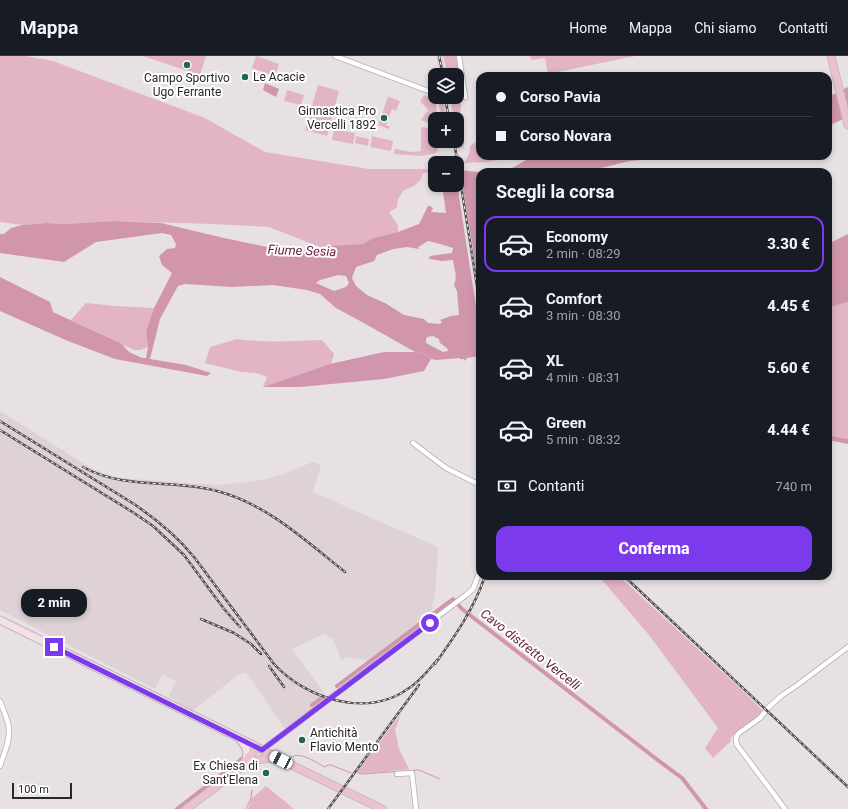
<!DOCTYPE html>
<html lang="it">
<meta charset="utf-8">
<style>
:root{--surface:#171b24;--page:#20242c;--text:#f1f3f6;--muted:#9ea1a6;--line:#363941;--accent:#7c3aed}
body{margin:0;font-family:Roboto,sans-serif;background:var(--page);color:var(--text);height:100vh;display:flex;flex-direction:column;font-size:15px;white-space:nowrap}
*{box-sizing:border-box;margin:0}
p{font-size:13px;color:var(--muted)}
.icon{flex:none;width:22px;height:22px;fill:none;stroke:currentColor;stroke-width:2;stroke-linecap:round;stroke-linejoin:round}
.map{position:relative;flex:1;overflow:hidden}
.sheet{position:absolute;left:476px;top:112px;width:356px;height:412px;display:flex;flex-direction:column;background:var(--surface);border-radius:12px;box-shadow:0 2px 6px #0003}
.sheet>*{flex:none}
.hud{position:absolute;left:476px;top:16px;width:356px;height:88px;border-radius:12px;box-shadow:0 2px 6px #0003;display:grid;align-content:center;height:88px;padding:0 20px;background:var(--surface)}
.controls{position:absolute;left:428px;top:12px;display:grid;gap:8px}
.controls a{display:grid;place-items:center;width:36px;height:36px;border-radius:8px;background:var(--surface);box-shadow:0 2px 6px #0003;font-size:20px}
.scale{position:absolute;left:12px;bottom:10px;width:60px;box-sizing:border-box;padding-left:4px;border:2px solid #292728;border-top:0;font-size:11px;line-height:14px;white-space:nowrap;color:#292728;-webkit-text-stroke:3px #fff;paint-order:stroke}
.end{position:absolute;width:18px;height:18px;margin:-9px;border:5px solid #7c3aed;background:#fff;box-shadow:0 0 0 2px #fff}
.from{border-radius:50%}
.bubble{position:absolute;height:28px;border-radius:12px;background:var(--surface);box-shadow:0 2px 6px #0003;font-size:13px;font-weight:800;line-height:28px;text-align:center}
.car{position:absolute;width:12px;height:24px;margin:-12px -6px;border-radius:5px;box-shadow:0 0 3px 1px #0007;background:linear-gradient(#fff 24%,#345 0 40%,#fff 0 76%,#345 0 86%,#fff 0)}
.hud b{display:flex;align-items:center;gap:14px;height:38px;font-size:15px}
.hud b+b{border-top:1px solid var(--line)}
.hud i{width:10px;height:10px;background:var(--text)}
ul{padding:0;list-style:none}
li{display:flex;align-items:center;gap:12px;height:56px;margin:0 8px 6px;padding:0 12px;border:2px solid transparent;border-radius:12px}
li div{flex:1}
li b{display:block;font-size:15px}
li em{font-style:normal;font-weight:800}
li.active{border-color:var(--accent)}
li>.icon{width:36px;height:36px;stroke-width:1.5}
h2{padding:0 20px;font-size:18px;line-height:48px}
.pay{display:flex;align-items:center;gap:10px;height:44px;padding:0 20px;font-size:15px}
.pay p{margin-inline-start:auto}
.cta{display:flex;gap:8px;margin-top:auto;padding:8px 20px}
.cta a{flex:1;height:46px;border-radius:12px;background:var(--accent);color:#fff;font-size:16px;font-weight:800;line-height:46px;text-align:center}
header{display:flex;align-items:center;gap:24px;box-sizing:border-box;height:56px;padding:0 20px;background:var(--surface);border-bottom:1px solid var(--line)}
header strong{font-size:19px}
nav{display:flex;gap:22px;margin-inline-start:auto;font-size:14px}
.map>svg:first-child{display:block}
</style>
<header>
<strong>Mappa</strong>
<nav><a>Home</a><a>Mappa</a><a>Chi siamo</a><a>Contatti</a></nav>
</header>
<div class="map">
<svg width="848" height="753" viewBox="0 0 848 753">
<rect width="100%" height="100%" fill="#e7e1e3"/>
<g fill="#dfd2d6">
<polygon points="436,0 442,0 446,19 439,19"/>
<polygon points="0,355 94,414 119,422 218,429 256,425 284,418 310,407 315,406 321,409 313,436 438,491 436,530 431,558 367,606 366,604 349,601 341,604 333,583 324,578 292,593 327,641 285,673 246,616 237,620 192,655 169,640 176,625 162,619 155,633 0,554"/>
</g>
<g fill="#e2b4c5">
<polygon points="0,0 25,0 53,5 205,62 265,96 369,113 435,113 435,116 423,117 421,123 414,130 404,134 398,143 397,152 389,156 398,169 398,176 373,182 363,188 320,191 269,171 213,168 114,165 65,168 47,167 22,169 0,166"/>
<polygon points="143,0 206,0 200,19"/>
<polygon points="256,0 279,8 275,20 252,12"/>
<polygon points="443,0 456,0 463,38 457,33 457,19 448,19"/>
<polygon points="530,0 635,0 548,18 545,2 531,4"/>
<polygon points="318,29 339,35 327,80 305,74"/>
<polygon points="287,34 304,39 301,49 284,45"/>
<path d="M 424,39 C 439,44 436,49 437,63 L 435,63 L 435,67 L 432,68 L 421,64 L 428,54 L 420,45 Z"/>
<polygon points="457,39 461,48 460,60 464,92 458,92 457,84 457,63 454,63 450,41 457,41"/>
<polygon points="388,41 389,41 400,45 396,55 392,53 386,69 390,71 389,73 378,69"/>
<polygon points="438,41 443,41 446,63 441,63"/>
<polygon points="421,71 435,73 435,85 439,85 439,89 436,97 421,100 394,98 395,93 412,96 421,95"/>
<polygon points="334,73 355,77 353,88 332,84"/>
<polygon points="356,80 369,83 368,90 355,87"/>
<polygon points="372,80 393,85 391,95 370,91"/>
<polygon points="480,86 480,100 512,100 509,102 486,106 464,107 469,98 470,90 474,87"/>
<polygon points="848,246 848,383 828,379 828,252"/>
<polygon points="86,247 115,250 154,252 146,275 148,291 140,294 134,294 71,264"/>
<path d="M 237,283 C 265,287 294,285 322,284 L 334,298 L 331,308 L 263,331 L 267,321 L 256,317 L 241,316 L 205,307 L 210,291 Z"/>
<polygon points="593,520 619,520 742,634 763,655 757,661 733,679 731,681 730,686 713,702 705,692 718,672 649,579 603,525"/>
<polygon points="401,658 395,674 399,693 409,713 382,716 361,717 357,716"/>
<polygon points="266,730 294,753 248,753 251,743"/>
</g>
<polygon fill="#d196ad" points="384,296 415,296 424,298 431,303 424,315 384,323 300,331 263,331 330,308"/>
<g fill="#d196ac" fill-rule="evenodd">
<polygon points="265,27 279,33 276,41 263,34"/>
<polygon points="848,31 848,61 828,70 828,41"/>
<polygon points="533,100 717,100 669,101 630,105 584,116 496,116 512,112"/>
<path d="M 457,114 L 480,116 L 480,300 L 467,302 L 465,305 L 464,303 L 460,303 L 460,302 L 437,304 L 431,303 L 424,298 L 415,296 L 362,266 L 336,252 L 320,238 L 307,234 L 273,229 L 232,231 L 185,228 L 178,230 L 160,263 L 150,303 L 186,309 L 211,317 L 207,320 L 115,303 L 68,285 L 0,255 L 0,221 L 50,246 L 53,256 L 122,288 L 129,296 L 142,302 L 146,302 L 148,291 L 146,275 L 154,252 L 172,217 L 162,209 L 159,200 L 167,193 L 175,192 L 176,188 L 171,179 L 162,177 L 96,186 L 64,206 L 0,197 L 0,178 L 4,178 L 11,172 L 22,169 L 47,167 L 65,168 L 114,165 L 161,167 L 224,182 L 272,192 L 318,195 L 330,190 L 363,188 L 373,182 L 398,176 L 419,168 L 428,150 L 430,150 L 433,152 L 431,156 L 446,157 L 443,136 L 446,129 L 457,129 ZM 428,185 L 437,187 L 453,192 L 452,197 L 430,200 L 429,203 L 442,205 L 453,204 C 454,213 458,220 454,229 L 457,235 L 459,259 L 451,260 L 440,264 L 442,266 L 440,268 L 428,267 L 424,263 L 404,259 L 385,247 L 367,239 L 356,230 L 352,222 L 356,211 L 374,205 L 377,199 L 393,193 L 407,191 L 419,193 L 418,191 ZM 338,219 L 346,220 L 349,227 L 346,231 L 334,235 L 316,227 L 320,224 ZM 433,280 L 439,283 L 440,287 L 447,292 L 448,295 L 443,296 L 426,287 L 426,283 L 427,281 Z"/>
<polygon points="848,178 848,246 828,252 828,188"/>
<polygon points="828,379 848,383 848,388 828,384"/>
</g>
<polygon fill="#e7e1e3" points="457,112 460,113 480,237 480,277 457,127"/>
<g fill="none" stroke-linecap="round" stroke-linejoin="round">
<g stroke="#d196ac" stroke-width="1">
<path d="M 288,703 C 299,693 314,706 325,711 L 328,709 L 331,709 L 351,717"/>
<polyline points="358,717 361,718 419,714 440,723"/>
<polyline points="246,753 251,742 252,734"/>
</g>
<g stroke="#d196ac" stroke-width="4">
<polyline points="337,630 453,543 462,553 659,705 682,722 706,753"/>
<polyline points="312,649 323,641"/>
<polyline points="177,753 243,702"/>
</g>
<g stroke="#b4afb1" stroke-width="6">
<g id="minor">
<polyline points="335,0 431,36 435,35"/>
<polyline points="459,0 465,41"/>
<polyline points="457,36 465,41"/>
<polyline points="413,387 446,412 480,429"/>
<path d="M 0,645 C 3,654 8,663 9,673 C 10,685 4,698 0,710"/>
<polyline points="262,694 466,539 473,533 480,515"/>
<polyline points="397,718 412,717 416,753"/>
<polyline points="785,753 737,689 736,684 736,681 739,677 760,662 769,651 781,640 796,630 848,591"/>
</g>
</g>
<g stroke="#b4afb1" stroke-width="9">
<g id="secondary">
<polyline points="0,564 257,691"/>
<path d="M 241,685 C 248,693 247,695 246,705"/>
</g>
</g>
<g stroke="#bfbebe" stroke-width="9">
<g id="primary">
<polyline points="831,0 848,69"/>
<polyline points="243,708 257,691 276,701"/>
<polyline points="186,753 241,712 252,705 269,702 281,704 382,753"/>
</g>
</g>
<use href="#minor" stroke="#fff" stroke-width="4.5"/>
<use href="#secondary" stroke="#f5e0e8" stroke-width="7"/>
<use href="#primary" stroke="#ebc1d1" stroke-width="7"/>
<g stroke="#545152" stroke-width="2.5">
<g id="rail">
<polyline points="439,0 443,19"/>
<polyline points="445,41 449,63"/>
<polyline points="454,85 480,249"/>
<polyline points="477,243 480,263"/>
<path d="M 0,365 L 134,448 C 156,463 177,480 194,501 L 274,608 C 306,643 368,663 409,632 C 420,625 429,614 437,604"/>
<polyline points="0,374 134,457 153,470 184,499 224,553 240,571"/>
<path d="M 83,411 C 124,434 174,423 217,435 C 267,448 306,485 345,516"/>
<polyline points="624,520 848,731"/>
<polyline points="201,563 234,577 251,588 261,598"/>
<path d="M 435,608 C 455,580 474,553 485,520"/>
<polyline points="269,610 284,631"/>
<polyline points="328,753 419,629"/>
</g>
</g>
<use href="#rail" stroke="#fff" stroke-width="1" stroke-dasharray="3" stroke-linecap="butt"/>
</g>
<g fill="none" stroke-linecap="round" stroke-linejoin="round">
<polyline stroke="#7c3aed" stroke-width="5" points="54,591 262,694 430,567"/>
</g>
<g fill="#236656" stroke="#fff" stroke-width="1.5">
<circle cx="187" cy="9" r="4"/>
<circle cx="245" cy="21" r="4"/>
<circle cx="384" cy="62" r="4"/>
<circle cx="302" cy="684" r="4"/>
<circle cx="266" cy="717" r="4"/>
</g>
<g text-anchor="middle" stroke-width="4" stroke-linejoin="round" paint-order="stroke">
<g font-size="12" fill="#292728" stroke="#fff" text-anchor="start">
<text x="253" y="25">Le Acacie</text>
<text x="187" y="26" text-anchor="middle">Campo Sportivo<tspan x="187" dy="14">Ugo Ferrante</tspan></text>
<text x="376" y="59" text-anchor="end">Ginnastica Pro<tspan x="376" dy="14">Vercelli 1892</tspan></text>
<text x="310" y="681">Antichità<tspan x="310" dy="14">Flavio Mento</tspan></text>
<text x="258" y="714" text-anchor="end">Ex Chiesa di<tspan x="258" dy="14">Sant'Elena</tspan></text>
</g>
<g font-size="13" font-style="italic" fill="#682243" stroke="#fff">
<text transform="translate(302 194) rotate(2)" y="5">Fiume Sesia</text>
<text transform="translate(531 593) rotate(38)" y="5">Cavo distretto Vercelli</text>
</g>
</g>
</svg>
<div class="controls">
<a><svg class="icon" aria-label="layers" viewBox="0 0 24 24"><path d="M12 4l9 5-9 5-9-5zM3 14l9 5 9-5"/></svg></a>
<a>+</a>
<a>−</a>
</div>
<div class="scale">100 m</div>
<i class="end from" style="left:430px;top:567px"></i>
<i class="end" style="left:54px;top:591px"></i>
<div class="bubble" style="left:21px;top:533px;width:66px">2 min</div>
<i class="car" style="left:281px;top:704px;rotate:297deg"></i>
<div class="hud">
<b><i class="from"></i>Corso Pavia</b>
<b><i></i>Corso Novara</b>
</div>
<section class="sheet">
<h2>Scegli la corsa</h2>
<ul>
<li class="active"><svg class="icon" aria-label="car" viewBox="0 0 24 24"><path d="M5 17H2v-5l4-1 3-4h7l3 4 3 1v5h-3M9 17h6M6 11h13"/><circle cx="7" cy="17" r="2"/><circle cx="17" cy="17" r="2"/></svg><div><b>Economy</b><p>2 min · 08:29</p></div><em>3.30 €</em></li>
<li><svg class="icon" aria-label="car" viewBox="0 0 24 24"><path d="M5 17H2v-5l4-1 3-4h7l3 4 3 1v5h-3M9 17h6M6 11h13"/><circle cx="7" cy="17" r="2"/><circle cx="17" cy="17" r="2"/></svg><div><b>Comfort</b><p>3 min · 08:30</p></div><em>4.45 €</em></li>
<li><svg class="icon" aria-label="car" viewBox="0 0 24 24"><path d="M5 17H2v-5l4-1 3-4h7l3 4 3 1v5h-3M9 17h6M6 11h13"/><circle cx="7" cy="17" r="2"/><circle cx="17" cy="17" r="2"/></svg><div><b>XL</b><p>4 min · 08:31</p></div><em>5.60 €</em></li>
<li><svg class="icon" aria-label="car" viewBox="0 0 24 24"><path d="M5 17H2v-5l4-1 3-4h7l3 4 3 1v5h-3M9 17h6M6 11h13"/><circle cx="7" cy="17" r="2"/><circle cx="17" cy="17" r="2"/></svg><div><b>Green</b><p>5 min · 08:32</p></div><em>4.44 €</em></li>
</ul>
<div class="pay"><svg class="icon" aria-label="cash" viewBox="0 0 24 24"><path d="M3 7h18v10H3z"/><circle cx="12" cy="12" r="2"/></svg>Contanti<p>740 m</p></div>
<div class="cta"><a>Conferma</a></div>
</section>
</div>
